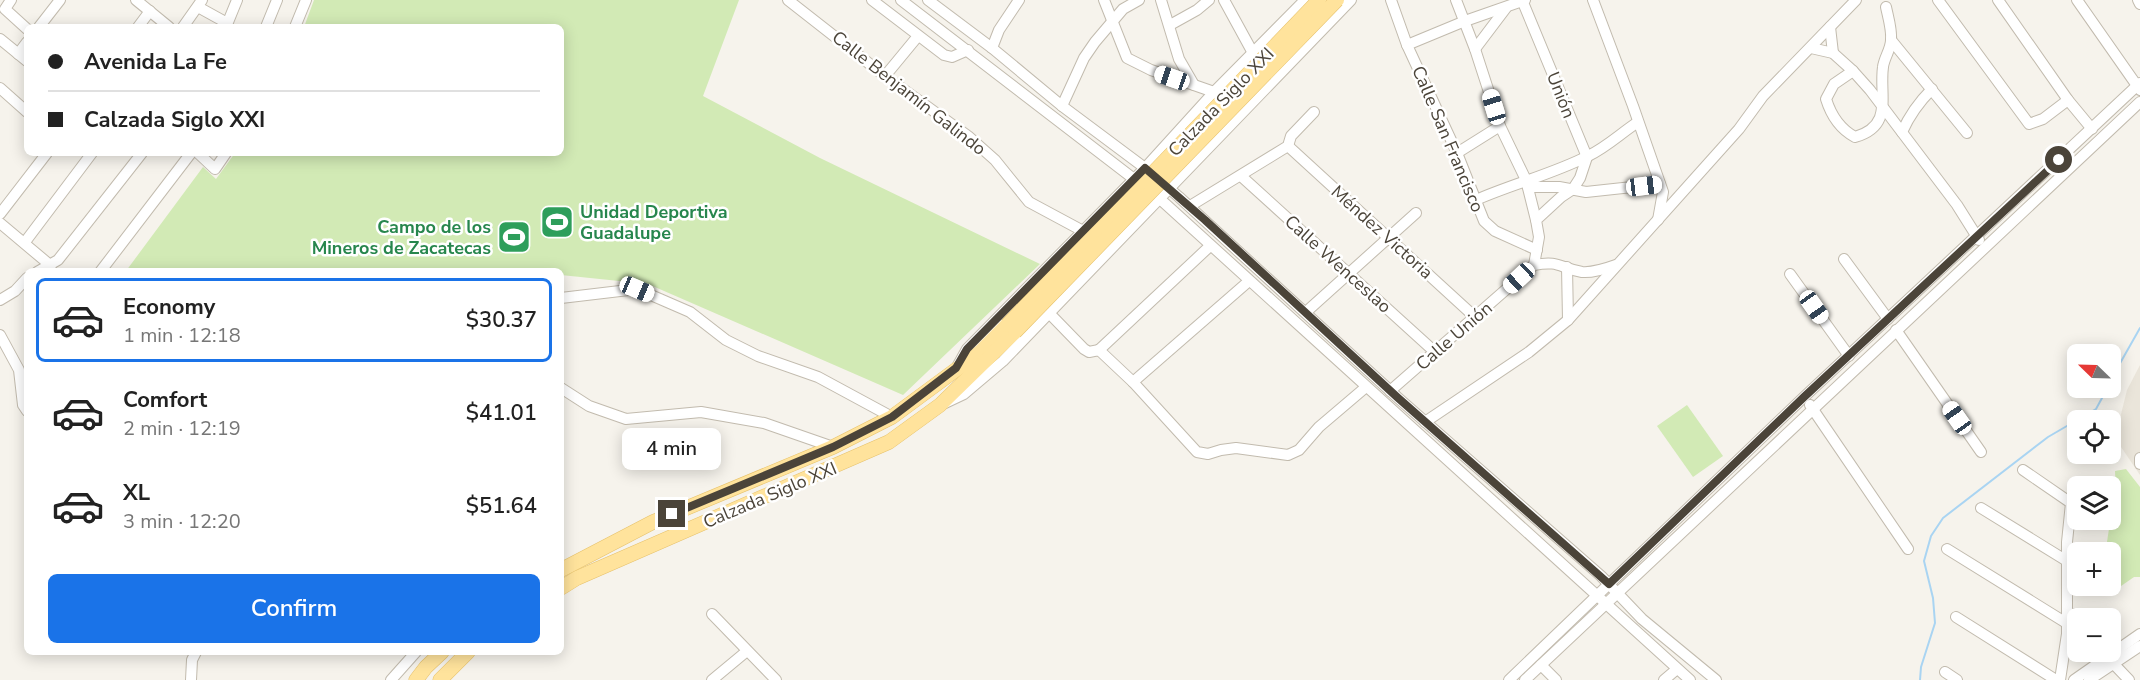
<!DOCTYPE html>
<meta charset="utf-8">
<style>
:root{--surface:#fff;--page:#f6f6f6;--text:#222;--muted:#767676;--line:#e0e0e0;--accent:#1a73e8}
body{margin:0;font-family:"Nunito Sans",sans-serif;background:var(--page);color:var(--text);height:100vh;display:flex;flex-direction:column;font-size:22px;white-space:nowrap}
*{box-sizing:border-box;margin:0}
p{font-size:20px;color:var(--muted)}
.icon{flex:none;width:33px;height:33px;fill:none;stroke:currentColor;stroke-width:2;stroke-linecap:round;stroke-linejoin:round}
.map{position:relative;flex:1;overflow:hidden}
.sheet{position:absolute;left:24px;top:268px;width:540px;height:387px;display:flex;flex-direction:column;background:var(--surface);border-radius:9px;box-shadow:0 3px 15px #0003}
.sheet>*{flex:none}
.hud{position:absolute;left:24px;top:24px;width:540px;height:132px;border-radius:9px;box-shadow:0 3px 15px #0003;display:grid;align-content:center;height:132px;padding:0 24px;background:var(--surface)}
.needle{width:39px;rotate:293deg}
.controls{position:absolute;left:2067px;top:344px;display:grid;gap:12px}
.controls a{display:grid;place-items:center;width:54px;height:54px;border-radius:9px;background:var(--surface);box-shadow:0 3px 15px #0003;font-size:30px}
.end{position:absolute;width:27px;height:27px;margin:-14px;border:8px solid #4b4439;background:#fff;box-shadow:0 0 0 3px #fff}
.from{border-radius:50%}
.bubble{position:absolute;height:42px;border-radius:9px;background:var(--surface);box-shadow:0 3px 15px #0003;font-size:20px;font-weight:600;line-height:42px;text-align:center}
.car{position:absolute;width:18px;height:36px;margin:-18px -9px;border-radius:8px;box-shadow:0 0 4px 2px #0007;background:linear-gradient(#fff 24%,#345 0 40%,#fff 0 76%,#345 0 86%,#fff 0)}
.hud b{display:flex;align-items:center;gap:21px;height:57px;font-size:22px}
.hud b+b{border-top:2px solid var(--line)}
.hud i{width:15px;height:15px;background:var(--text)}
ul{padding:10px 0 0;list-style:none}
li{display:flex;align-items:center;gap:18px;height:84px;margin:0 12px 9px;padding:0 12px;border:3px solid transparent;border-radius:9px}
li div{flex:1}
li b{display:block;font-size:22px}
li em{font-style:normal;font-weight:600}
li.on{border-color:var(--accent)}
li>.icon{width:54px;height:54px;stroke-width:1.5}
.action{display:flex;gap:12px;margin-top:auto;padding:12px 24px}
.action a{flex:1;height:69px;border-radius:9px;background:var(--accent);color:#fff;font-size:24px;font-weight:600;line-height:69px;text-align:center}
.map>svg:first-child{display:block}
</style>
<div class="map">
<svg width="2140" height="680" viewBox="0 0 2140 680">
<rect width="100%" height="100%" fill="#f6f3ec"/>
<polygon fill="#eae5da" points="2140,365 2140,475 2115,438 2127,390"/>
<g fill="#d2eab5">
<polygon points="314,0 739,0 703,96 820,158 1040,264 903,395 648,284 561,275 561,272 126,271 203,167 216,179 235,153 561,153 561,27 304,27"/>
<polygon points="1687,405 1723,456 1693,477 1657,426"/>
<path d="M 2126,469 L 2140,487 L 2140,577 L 2134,577 L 2111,593 L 2105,585 L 2110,585 L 2110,552 L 2106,552 C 2108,524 2117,500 2115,471 Z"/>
</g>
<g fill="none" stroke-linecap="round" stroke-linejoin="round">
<g stroke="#a9d4f2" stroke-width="2">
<polyline points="2110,381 2140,328"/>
<polyline points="1920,680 1921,667 1935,623 1933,598 1924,561 1931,536 1943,518 2048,437 2096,409 2108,387"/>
</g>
<g stroke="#c2bbae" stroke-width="12">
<g id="minor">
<polyline points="11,0 5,9 27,29"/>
<polyline points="136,0 169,27"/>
<polyline points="788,0 885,76 968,136 995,160 1029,202 1083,231"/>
<polyline points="872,0 944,55 952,57 968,50"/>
<polyline points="901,0 1160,199 1690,680"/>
<polyline points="928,0 992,48 1062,106 1145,168 1179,197 1397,397 1601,576 1642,619 1716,680"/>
<polyline points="1104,0 1127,58 1151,70 1214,92"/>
<polyline points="1161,0 1179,59 1194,85"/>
<polyline points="1224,0 1253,53"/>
<polyline points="1391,0 1407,45 1457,153 1484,221 1495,231 1537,250"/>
<polyline points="1456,0 1475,49 1500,126 1526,180 1536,220"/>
<polyline points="1522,0 1587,157 1580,178 1573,189 1561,197 1536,220 1539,237 1534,265"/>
<polyline points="1593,0 1633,106 1663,192 1658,220"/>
<polyline points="1938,0 2029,124 2043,119 2068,100"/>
<polyline points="1998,0 2068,100 2092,129"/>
<polyline points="2077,0 2140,90"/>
<polyline points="2138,0 2140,4"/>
<polyline points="198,7 227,23"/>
<polyline points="1170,25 1197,10 1209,0"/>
<polyline points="39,27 60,0"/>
<polyline points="138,27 150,11"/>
<polyline points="183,27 202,0"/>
<polyline points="226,27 237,0"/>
<polyline points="266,27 277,0"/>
<polyline points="295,27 306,0"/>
<polyline points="1830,27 1833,53"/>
<polyline points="0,39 27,61"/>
<polyline points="1891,40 1967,133"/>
<polyline points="1407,45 1465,21 1525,0"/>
<polyline points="992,48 999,30 1019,0"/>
<polyline points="1811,48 1833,53 1853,71 1870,90 1957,205 1979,240"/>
<polyline points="1475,49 1506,8"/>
<polyline points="18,54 27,42"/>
<path d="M 1853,71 L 1834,84 L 1826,99 C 1831,115 1840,129 1855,137 C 1894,126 1879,95 1883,67 C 1884,58 1891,49 1891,40 C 1892,29 1888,17 1886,7"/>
<polyline points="885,76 918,36"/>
<polyline points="0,88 27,112"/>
<polyline points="1062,106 1084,58 1095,42 1123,9 1139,0"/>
<path d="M 1902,132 C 1910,114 1919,102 1932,89"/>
<polyline points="1288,146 1476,318"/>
<polyline points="198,153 215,169 226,153"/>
<polyline points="1457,153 1500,126"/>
<polyline points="1241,176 1435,352"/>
<polyline points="1528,187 1559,187 1586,192 1660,184"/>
<path d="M 1476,200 C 1512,184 1553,174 1588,156 C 1607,147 1621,133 1638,122"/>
<polyline points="1190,206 1288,146 1291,136 1314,112"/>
<polyline points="0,214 47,153"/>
<polyline points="0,223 50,265 51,271"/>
<polyline points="25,242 92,153"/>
<polyline points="1844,259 1888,319"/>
<polyline points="1567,267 1568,320"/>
<polyline points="37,272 58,260 142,153"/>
<polyline points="100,272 191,153"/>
<polyline points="1790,274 1849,356"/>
<polyline points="561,298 637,289 690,312 726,340 758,356 818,377 892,417"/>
<polyline points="0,300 15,291 27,278"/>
<polyline points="1306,312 1416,213"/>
<polyline points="1049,313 1084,349 1089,352 1099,350 1133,382 1197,452 1208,454 1221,450 1236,448 1288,455 1299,450 1319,427 1366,387"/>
<polyline points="1896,330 1981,452"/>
<polyline points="0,335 19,370 23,405 27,411"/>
<polyline points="1099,350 1210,246"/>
<polyline points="957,367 967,349 1145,168 1214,92 1305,0"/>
<polyline points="1133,382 1249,281"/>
<polyline points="561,388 589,406 626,419 701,412 764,423 833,447"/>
<path d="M 1390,391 L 1534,265 C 1560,260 1559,268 1582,272 C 1593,273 1605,269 1616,265"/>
<polyline points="945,403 964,394 1003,361 1351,0"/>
<polyline points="1810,405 1908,549"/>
<polyline points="1425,422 1529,352 1568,320 1739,129 1763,96 1856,0"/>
<polyline points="2140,458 2140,464"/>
<polyline points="2023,470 2071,503 2067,542 2067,634 2060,680"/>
<polyline points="1981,508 2067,561"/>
<polyline points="1947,549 2068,624"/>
<polyline points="2068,613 2086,618"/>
<polyline points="712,614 776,680"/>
<polyline points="1956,617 2056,680"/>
<polyline points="2110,639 2121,654"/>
<polyline points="2109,659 2129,680"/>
<polyline points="1541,665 1556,680"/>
<polyline points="1945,672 1957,680"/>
<polyline points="191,680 192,660 196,652"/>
<polyline points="391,680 416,652"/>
<polyline points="712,680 747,651"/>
<polyline points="1509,680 1804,397 2140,83"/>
<polyline points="1525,680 2140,102"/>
<polyline points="1664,680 1677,669"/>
<polyline points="2074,680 2140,634"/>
<polyline points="2089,680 2140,646"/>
</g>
</g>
<g stroke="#e6c16a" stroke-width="15">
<g id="major">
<polyline points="561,570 653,522 833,447 892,417 980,352 1007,325"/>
<polyline points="561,588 577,578 889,442 940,405 1015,332"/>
<polyline points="416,680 426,667 442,652"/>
<polyline points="440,680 468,652"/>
</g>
</g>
<use href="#minor" stroke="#fff" stroke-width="10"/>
<use href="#major" stroke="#ffe39c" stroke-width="14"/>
<g stroke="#e6c16a" stroke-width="15" stroke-linecap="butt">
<g id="major-bridge">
<polyline points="1007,325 1319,0"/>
<polyline points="1015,332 1337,0"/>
</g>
</g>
<use href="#major-bridge" stroke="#ffe39c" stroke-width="14"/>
</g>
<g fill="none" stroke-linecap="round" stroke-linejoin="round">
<polyline stroke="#4b4439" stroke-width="8" points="672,514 833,447 892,417 956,368 967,349 1145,168 1205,220 1397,397 1609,584 1804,397 2059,160"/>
</g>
<defs>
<g id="stadium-square" transform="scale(1.725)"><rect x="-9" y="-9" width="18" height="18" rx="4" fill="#2e9e5b" stroke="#fff"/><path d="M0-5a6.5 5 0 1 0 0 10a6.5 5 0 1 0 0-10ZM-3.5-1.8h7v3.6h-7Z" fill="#fff"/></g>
</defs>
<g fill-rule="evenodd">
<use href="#stadium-square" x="557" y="222"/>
<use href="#stadium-square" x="514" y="237"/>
</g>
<g text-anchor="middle" stroke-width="5" stroke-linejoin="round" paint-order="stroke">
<g font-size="18" fill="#4b4439" stroke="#fff">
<text transform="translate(909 93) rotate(38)" y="6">Calle Benjamín Galindo</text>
<text transform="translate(1561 95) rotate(68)" y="6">Unión</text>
<text transform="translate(1221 102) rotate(-46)" y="6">Calzada Siglo XXI</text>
<text transform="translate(1448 139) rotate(67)" y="6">Calle San Francisco</text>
<text transform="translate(1382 232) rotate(42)" y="6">Méndez Victoria</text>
<text transform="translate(1338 264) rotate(42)" y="6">Calle Wenceslao</text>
<text transform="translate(1454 336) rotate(-41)" y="6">Calle Unión</text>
<text transform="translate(770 495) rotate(-23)" y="6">Calzada Siglo XXI</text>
</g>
<g font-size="18" font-weight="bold" fill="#27864d" stroke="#fff" text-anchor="start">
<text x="580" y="218">Unidad Deportiva<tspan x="580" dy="21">Guadalupe</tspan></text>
<text x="491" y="233" text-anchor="end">Campo de los<tspan x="491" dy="21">Mineros de Zacatecas</tspan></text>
</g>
</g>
</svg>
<div class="controls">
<a><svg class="needle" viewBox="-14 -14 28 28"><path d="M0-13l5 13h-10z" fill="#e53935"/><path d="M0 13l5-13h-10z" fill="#767676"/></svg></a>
<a><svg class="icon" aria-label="locate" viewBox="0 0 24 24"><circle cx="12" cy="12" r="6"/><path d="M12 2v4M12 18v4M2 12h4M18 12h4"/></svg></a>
<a><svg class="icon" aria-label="layers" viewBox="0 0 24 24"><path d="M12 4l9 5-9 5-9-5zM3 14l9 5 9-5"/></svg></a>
<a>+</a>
<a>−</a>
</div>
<i class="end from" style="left:2059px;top:160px"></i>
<i class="end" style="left:672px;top:514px"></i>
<div class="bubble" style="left:622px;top:428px;width:99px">4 min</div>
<i class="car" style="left:1172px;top:78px;rotate:289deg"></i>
<i class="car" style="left:1494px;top:107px;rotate:343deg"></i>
<i class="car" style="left:1644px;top:186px;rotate:83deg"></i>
<i class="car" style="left:1519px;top:278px;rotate:227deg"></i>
<i class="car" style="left:637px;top:289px;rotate:113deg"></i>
<i class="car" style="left:1814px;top:307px;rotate:145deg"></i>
<i class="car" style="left:1957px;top:418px;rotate:325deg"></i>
<div class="hud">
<b><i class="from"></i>Avenida La Fe</b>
<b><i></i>Calzada Siglo XXI</b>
</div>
<section class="sheet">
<ul>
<li class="on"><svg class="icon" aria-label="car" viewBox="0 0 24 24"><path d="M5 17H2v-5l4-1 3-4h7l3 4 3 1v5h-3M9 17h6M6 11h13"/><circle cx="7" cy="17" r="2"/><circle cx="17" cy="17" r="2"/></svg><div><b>Economy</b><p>1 min · 12:18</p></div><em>$30.37</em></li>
<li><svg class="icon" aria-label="car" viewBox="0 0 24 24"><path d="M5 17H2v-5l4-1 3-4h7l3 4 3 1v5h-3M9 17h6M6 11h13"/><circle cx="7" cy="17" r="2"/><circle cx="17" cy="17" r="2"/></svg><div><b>Comfort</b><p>2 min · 12:19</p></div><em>$41.01</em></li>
<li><svg class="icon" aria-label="car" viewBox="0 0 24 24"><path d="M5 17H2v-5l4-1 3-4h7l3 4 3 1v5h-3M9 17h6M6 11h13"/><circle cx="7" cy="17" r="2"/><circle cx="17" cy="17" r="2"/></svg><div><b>XL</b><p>3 min · 12:20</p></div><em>$51.64</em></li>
</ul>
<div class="action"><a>Confirm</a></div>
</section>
</div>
